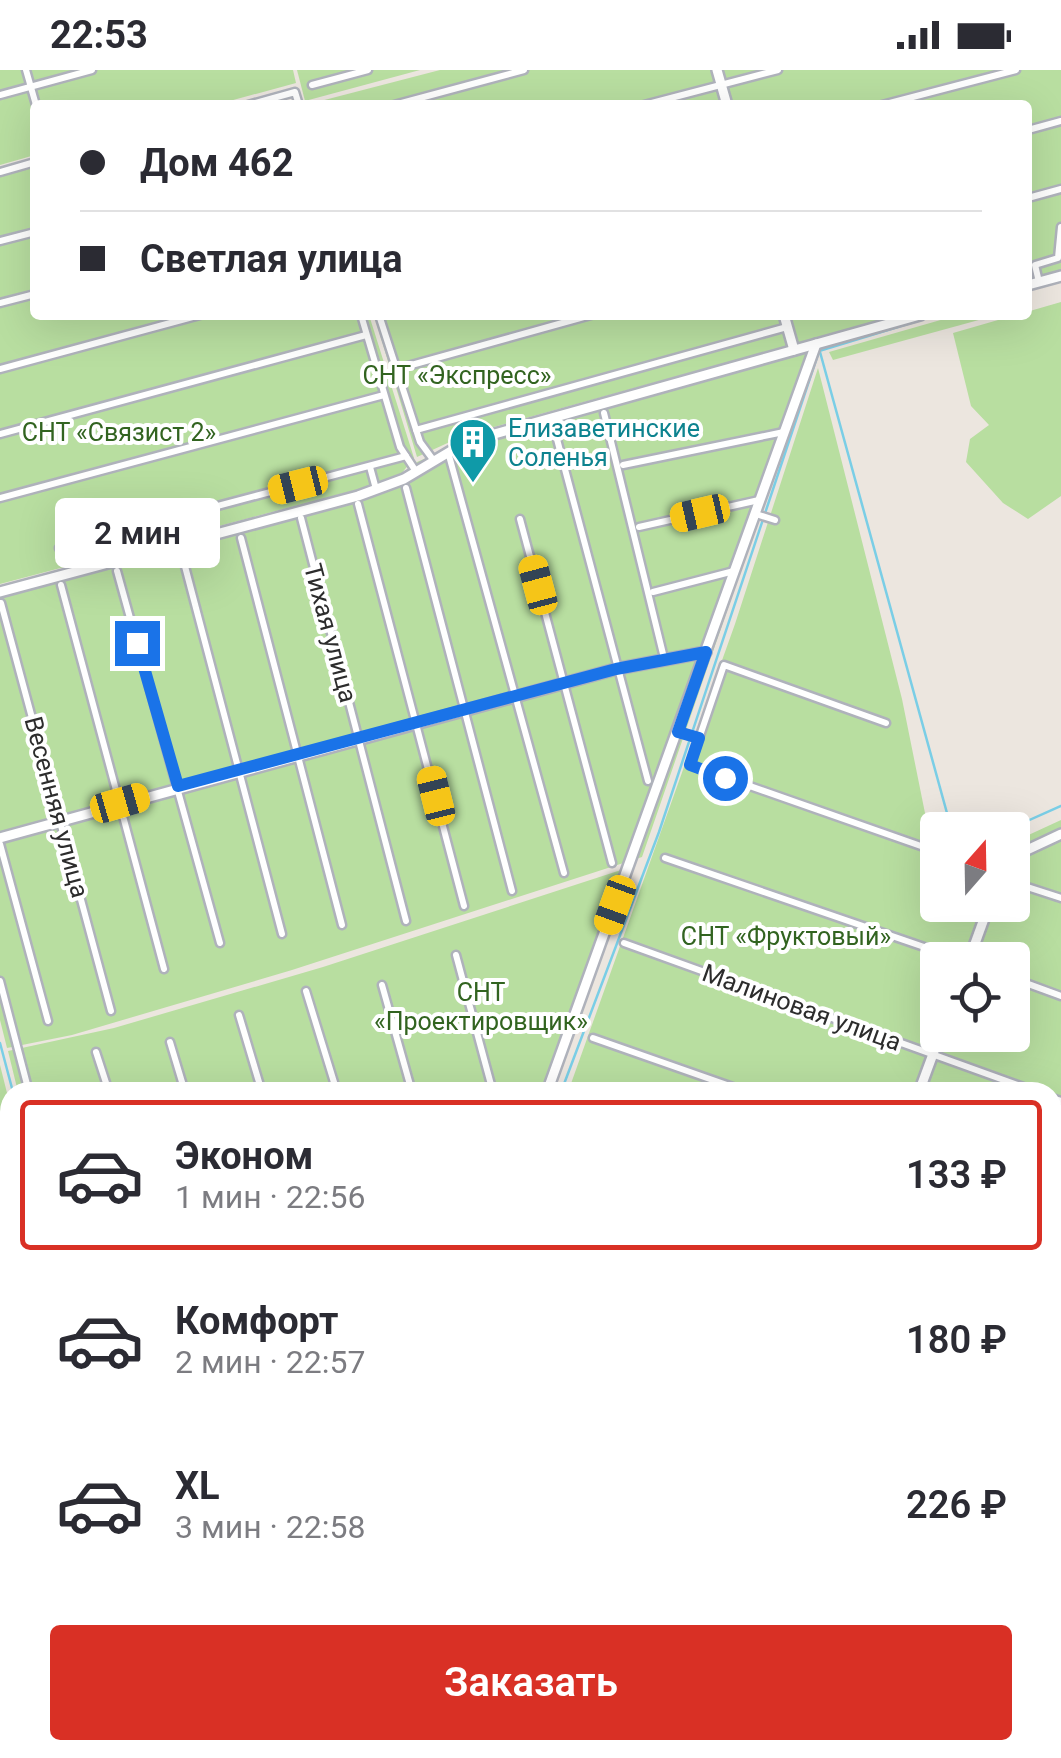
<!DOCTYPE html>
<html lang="ru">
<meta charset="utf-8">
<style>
:root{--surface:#fff;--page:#f7f7f7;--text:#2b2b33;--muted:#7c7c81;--line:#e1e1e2;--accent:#d93025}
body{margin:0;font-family:Roboto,sans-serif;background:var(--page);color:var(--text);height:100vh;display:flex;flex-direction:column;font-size:38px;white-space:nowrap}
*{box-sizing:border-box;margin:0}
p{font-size:32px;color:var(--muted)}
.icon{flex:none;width:55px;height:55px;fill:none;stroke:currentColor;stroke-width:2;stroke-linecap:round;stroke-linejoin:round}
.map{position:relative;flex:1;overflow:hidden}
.drawer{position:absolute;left:0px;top:1012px;width:1062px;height:678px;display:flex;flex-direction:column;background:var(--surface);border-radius:30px 30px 0 0;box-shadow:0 10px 40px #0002}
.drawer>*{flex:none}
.guide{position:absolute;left:30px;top:30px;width:1002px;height:220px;border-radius:10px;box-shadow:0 10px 40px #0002;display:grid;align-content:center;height:220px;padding:0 50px;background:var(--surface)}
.needle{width:65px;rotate:20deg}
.controls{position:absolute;left:920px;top:742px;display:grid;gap:20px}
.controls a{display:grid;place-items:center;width:110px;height:110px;border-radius:10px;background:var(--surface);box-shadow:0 10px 40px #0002;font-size:50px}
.end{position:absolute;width:45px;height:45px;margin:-22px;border:12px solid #1a73e8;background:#fff;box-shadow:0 0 0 5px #fff}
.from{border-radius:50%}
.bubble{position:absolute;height:70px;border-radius:10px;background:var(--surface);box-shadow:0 10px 40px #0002;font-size:32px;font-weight:600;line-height:70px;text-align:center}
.car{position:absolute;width:30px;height:60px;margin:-30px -15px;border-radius:12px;box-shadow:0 0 8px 2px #0007;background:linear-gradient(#f5c518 24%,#345 0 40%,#f5c518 0 76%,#345 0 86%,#f5c518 0)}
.guide b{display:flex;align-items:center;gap:35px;height:95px;font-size:38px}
.guide b+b{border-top:2px solid var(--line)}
.guide i{width:25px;height:25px;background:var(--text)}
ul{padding:18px 0 0;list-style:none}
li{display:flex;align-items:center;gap:30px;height:150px;margin:0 20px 15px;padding:0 30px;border:5px solid transparent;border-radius:10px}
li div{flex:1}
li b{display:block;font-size:38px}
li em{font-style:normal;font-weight:600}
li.active{border-color:var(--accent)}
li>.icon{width:90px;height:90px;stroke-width:1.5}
.cta{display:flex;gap:20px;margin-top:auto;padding:20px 50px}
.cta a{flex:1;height:115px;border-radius:10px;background:var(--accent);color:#fff;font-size:40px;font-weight:600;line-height:115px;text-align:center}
.status{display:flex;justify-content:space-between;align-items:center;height:70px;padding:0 50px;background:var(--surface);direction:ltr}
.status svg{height:28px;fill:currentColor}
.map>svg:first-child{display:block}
</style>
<div class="status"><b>22:53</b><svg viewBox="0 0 49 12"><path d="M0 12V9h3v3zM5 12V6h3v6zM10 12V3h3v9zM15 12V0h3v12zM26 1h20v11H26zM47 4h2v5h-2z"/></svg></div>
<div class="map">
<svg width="1061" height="1688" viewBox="0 0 1061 1688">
<rect width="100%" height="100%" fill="#ece6df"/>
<g fill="#b8dea0" fill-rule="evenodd">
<polygon points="0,0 293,0 296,13 215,35 35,35 35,85 0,95"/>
<polygon points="297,0 420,0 305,31"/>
<polygon points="440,0 1061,0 1061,200 1028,209 1028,35 309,34"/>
<polygon points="35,87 35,245 369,245 414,388 397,409 0,514 0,97"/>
<polygon points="1061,232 1061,426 1028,449 1003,433 966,392 970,369 989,355 971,336 953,263"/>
<polygon points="374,245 899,245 465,365 417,387"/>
<polygon points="958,245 997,245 833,290 829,282"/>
<polygon points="821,269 642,787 292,900 72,965 7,978 0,950 0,518 403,410 417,392 479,365"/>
<path d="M 818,298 L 902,629 L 925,743 L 937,768 L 938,835 L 1012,835 L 1013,772 L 1061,750 L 1061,1688 L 330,1688 L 333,1680 L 1052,1680 L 1052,1022 L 568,1022 L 735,554 ZM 938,890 L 1012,890 L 1012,965 L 938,965 Z"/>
<polygon points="621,800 542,1022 18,1022 8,981 114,958 323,897"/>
<polygon points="0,995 10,1035 10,1427 0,1429"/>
<polygon points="10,1430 10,1680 319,1680 316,1688 0,1688 0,1433"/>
</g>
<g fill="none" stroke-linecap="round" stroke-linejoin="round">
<g stroke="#7acee6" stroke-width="2.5">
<polyline points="820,282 950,754 956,760"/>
<polyline points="1007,760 1061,736"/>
<polyline points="0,973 13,1022"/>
<polyline points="561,1022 659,762 819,281 937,245"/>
<polyline points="325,1688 328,1680"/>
</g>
<g stroke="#afb2bb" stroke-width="11">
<g id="street">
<polyline points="26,0 36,35"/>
<polyline points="312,15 368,0"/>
<polyline points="0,25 92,0"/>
<polyline points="248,35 295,22 299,35"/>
<polyline points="394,35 524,0"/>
<polyline points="644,35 778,0"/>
<polyline points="882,35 1016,0"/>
<polyline points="1028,60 1061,51"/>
<polyline points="0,102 35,92"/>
<polyline points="1028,128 1061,119"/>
<polyline points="0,171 35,162"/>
<polyline points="1039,212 1035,195 1058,188 1061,157"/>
<polyline points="0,233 35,224"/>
<polyline points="361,245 400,377 415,400"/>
<polyline points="379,245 420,372 434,391"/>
<polyline points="0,299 200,245"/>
<polyline points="397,299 591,245"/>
<polyline points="604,343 664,588"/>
<polyline points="554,358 648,711"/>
<polyline points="416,360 787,257"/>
<polyline points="0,364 366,265"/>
<polyline points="448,382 564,803"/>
<polyline points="623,395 784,362"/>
<polyline points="370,397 376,419"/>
<polyline points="406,418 512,821"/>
<polyline points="0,428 384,325"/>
<polyline points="358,434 464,836"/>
<polyline points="756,444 775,450"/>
<polyline points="301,448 406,851"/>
<polyline points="520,449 612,793"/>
<polyline points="639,457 759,430"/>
<polyline points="241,468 342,855"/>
<polyline points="81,471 89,498"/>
<polyline points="59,478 406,386"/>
<polyline points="182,485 282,864"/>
<polyline points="117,501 220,873"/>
<polyline points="61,515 164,899"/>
<polyline points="653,522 734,501"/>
<polyline points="1,533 111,941"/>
<polyline points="886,653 724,595 690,695 938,782"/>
<polyline points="677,661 699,669"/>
<polyline points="0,774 48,951"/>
<polyline points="665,788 962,890"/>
<polyline points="1012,812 1061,828"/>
<polyline points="624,873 1037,1022"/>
<polyline points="456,885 493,1022"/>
<polyline points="1012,908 1061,926"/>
<polyline points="0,911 29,1022"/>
<polyline points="382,915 412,1022"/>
<polyline points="306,921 337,1022"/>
<polyline points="239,945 262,1022"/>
<polyline points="593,968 747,1022"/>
<polyline points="170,972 185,1022"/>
<polyline points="96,982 109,1022"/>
<polyline points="1052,1028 1061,1031"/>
<polyline points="1052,1132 1061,1135"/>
<polyline points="0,1150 10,1148"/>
<polyline points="1052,1227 1061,1231"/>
<polyline points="0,1260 10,1258"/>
<polyline points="1052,1330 1061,1333"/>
<polyline points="0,1371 10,1368"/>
<polyline points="1052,1430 1061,1433"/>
<polyline points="1052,1532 1061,1535"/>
<polyline points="0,1568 10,1565"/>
<polyline points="1052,1631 1061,1634"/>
<polyline points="0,1632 10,1629"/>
<polyline points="183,1680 185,1688"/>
<polyline points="270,1680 272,1688"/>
<polyline points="342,1680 364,1688"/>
<polyline points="621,1680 644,1688"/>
<polyline points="898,1680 920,1688"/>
<polyline points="29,1688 59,1680"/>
<polyline points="681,1688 684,1680"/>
</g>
</g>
<g stroke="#afb2bb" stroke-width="14">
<g id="secondary">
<polyline points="717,0 727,35"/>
<polyline points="1028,215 1061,206"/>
<polyline points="784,245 794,280"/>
<polyline points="0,522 358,426 404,409 466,372 920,245"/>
<polyline points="0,768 616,599 706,582"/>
<polyline points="1012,787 1061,764"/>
<polyline points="969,890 989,835"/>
<polyline points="547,1022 816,274"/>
<polyline points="919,1022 940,965"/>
<polyline points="0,1504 10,1501"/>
<polyline points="0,1589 10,1623"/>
<polyline points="24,1680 27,1688"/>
<polyline points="310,1688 313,1680"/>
</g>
</g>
<use href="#street" stroke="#fff" stroke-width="6"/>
<use href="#secondary" stroke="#fff" stroke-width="9"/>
</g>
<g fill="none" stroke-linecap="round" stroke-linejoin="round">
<polyline stroke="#1a73e8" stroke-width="12" points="137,573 178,716 616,599 706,582 678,662 699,668 690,695 725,708"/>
</g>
<defs>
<g id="building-pin" transform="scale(2.5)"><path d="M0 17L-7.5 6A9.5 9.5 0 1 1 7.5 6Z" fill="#0f9aa8" stroke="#fff"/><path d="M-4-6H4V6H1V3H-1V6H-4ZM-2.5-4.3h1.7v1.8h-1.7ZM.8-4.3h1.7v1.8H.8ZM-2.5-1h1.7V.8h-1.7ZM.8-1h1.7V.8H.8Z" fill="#fff"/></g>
</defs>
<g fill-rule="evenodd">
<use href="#building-pin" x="473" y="372"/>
</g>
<g text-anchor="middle" stroke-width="8" stroke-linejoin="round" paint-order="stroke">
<g font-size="25" fill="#326420" stroke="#fff">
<text x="457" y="314">СНТ «Экспресс»</text>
<text x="119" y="371">СНТ «Связист 2»</text>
<text x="786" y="875">СНТ «Фруктовый»</text>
<text x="481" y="931">СНТ<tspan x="481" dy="29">«Проектировщик»</tspan></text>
</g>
<g font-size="25" fill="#0d838f" stroke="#fff" text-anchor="start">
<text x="508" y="367">Елизаветинские<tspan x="508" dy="29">Соленья</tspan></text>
</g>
<g font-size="25" fill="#2c2c2c" stroke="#fff">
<text transform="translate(331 563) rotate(75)" y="9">Тихая улица</text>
<text transform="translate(57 737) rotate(75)" y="9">Весенняя улица</text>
<text transform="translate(802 937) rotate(20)" y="9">Малиновая улица</text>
</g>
</g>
</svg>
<div class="controls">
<a><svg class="needle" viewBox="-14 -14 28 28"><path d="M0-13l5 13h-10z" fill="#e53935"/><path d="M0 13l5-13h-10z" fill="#7c7c81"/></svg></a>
<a><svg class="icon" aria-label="locate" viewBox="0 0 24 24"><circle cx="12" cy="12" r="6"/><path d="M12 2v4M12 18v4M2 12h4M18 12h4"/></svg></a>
</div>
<i class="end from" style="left:725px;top:708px"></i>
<i class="end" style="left:137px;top:573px"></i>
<div class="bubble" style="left:55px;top:428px;width:165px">2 мин</div>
<i class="car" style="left:298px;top:415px;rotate:256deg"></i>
<i class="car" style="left:700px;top:443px;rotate:257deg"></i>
<i class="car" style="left:538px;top:515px;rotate:345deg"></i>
<i class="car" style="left:436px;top:726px;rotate:346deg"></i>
<i class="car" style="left:120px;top:733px;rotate:74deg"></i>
<i class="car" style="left:615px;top:835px;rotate:200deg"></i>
<div class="guide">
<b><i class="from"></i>Дом 462</b>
<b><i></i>Светлая улица</b>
</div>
<section class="drawer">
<ul>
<li class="active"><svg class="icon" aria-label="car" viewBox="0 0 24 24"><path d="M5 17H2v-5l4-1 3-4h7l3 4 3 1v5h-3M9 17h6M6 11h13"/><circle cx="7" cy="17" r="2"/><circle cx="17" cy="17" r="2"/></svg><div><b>Эконом</b><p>1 мин · 22:56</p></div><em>133 ₽</em></li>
<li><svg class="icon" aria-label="car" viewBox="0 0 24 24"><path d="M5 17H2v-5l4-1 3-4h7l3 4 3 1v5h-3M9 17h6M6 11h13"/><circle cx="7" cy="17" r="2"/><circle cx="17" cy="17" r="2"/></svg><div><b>Комфорт</b><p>2 мин · 22:57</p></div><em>180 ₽</em></li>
<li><svg class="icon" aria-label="car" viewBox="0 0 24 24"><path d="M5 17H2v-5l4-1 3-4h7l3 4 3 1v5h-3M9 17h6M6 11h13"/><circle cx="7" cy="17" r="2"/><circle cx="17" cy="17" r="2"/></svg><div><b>XL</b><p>3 мин · 22:58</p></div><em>226 ₽</em></li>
</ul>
<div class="cta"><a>Заказать</a></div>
</section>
</div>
